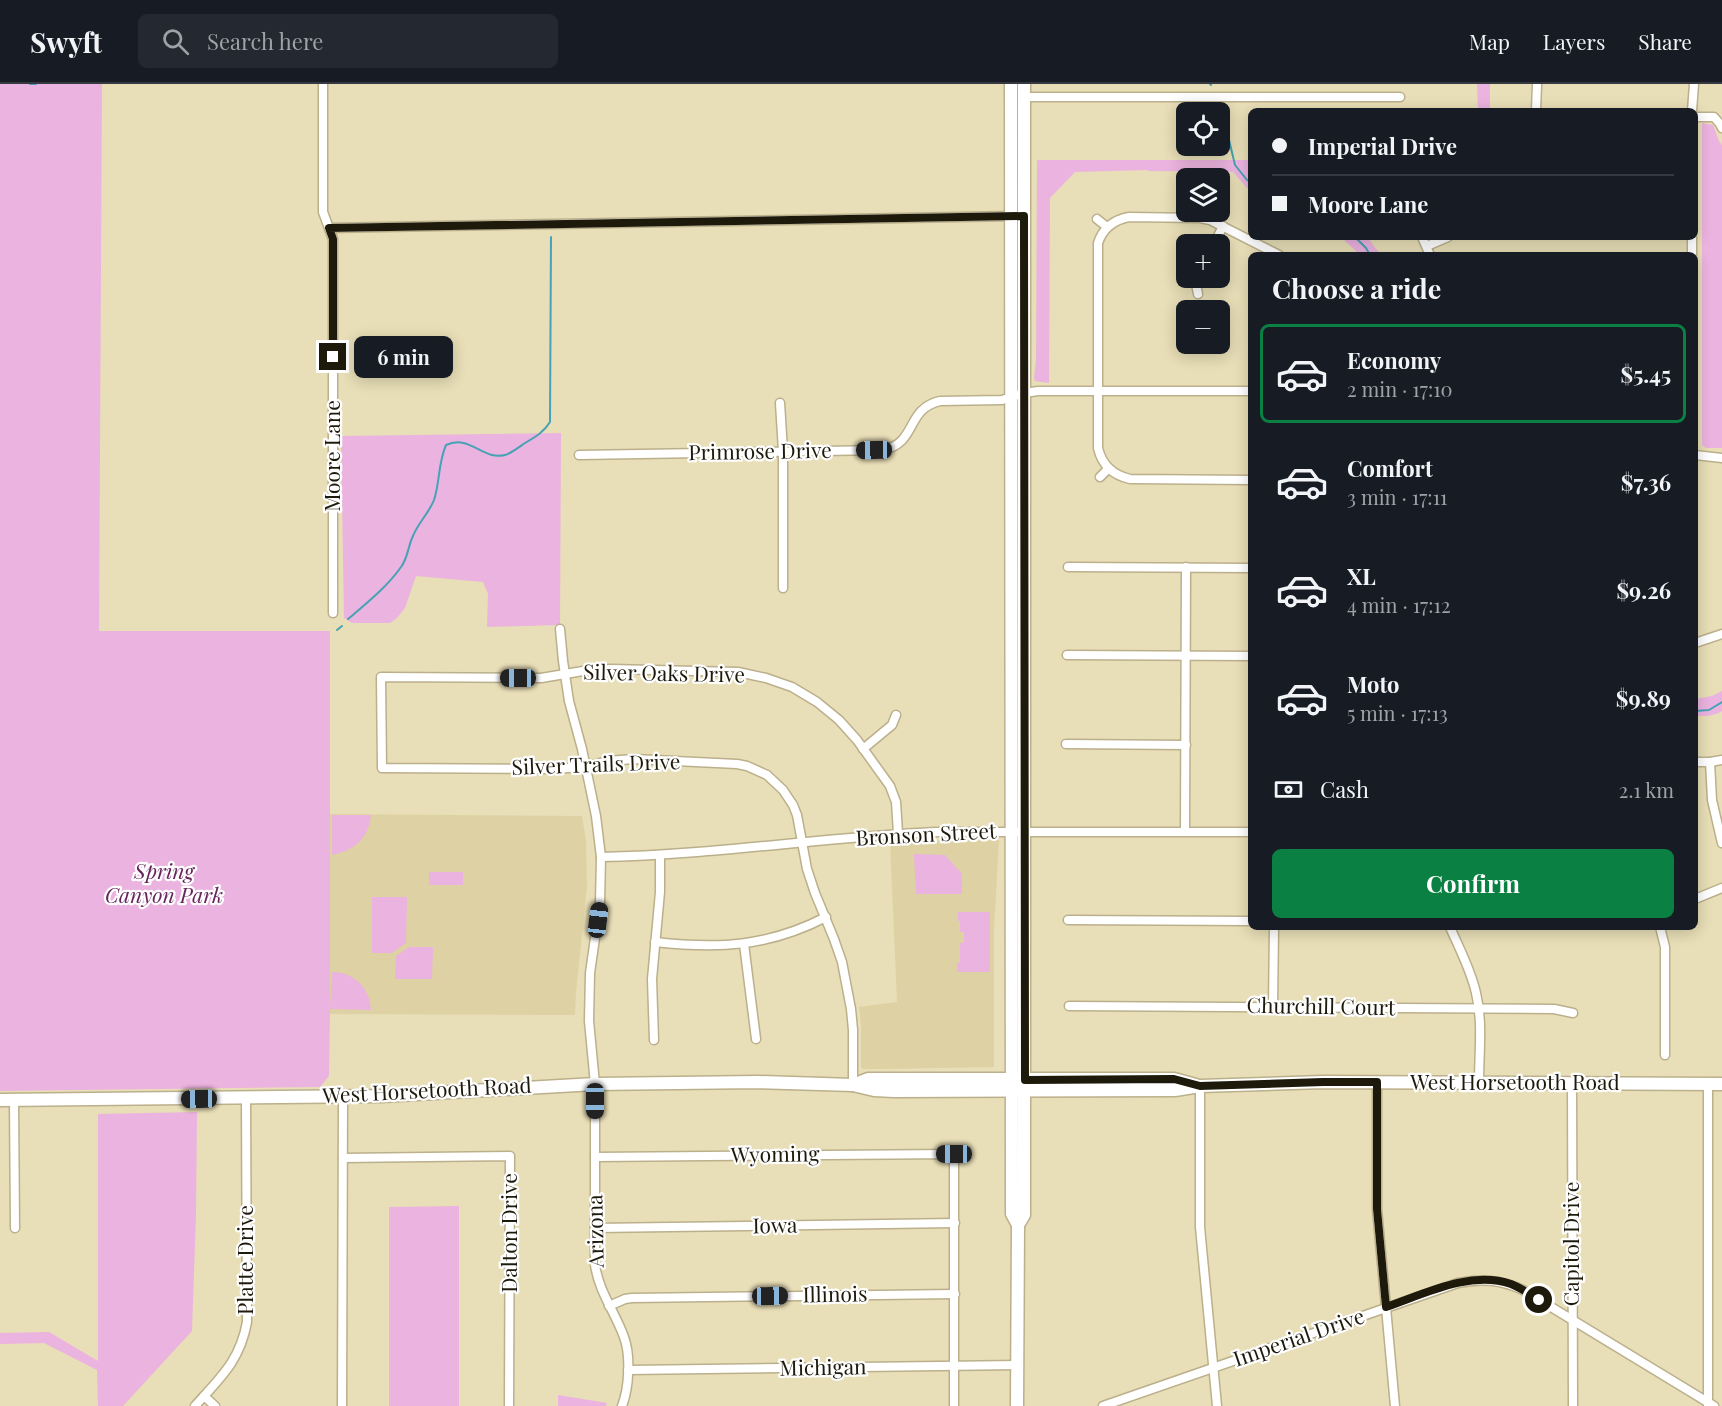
<!DOCTYPE html>
<meta charset="utf-8">
<style>
:root{--surface:#171b24;--page:#242831;--text:#f1f3f6;--muted:#9ea1a6;--line:#363941;--accent:#0b8043}
body{margin:0;font-family:"Playfair Display",serif;background:var(--page);color:var(--text);height:100vh;display:flex;flex-direction:column;font-size:22px;white-space:nowrap}
*{box-sizing:border-box;margin:0}
p{font-size:20px;color:var(--muted)}
.icon{flex:none;width:33px;height:33px;fill:none;stroke:currentColor;stroke-width:2;stroke-linecap:round;stroke-linejoin:round}
.map{position:relative;flex:1;overflow:hidden}
.drawer{position:absolute;left:1248px;top:168px;width:450px;height:678px;display:flex;flex-direction:column;background:var(--surface);border-radius:9px;box-shadow:0 3px 15px #0003}
.drawer>*{flex:none}
.guide{position:absolute;left:1248px;top:24px;width:450px;height:132px;border-radius:9px;box-shadow:0 3px 15px #0003;display:grid;align-content:center;height:132px;padding:0 24px;background:var(--surface)}
.buttons{position:absolute;left:1176px;top:18px;display:grid;gap:12px}
.buttons a{display:grid;place-items:center;width:54px;height:54px;border-radius:9px;background:var(--surface);box-shadow:0 3px 15px #0003;font-size:30px}
.end{position:absolute;width:27px;height:27px;margin:-14px;border:8px solid #1e1a0b;background:#fff;box-shadow:0 0 0 3px #fff}
.from{border-radius:50%}
.bubble{position:absolute;height:42px;border-radius:9px;background:var(--surface);box-shadow:0 3px 15px #0003;font-size:20px;font-weight:700;line-height:42px;text-align:center}
.car{position:absolute;width:18px;height:36px;margin:-18px -9px;border-radius:8px;box-shadow:0 0 4px 2px #0007;background:linear-gradient(#222 24%,#8ab4d8 0 40%,#222 0 76%,#8ab4d8 0 86%,#222 0)}
.guide b{display:flex;align-items:center;gap:21px;height:57px;font-size:22px}
.guide b+b{border-top:2px solid var(--line)}
.guide i{width:15px;height:15px;background:var(--text)}
ul{padding:0;list-style:none}
li{display:flex;align-items:center;gap:18px;height:99px;margin:0 12px 9px;padding:0 12px;border:3px solid transparent;border-radius:9px}
li div{flex:1}
li b{display:block;font-size:22px}
li em{font-style:normal;font-weight:700}
li.selected{border-color:var(--accent)}
li>.icon{width:54px;height:54px;stroke-width:1.5}
h2{padding:0 24px;font-size:27px;line-height:72px}
.pay{display:flex;align-items:center;gap:15px;height:66px;padding:0 24px;font-size:22px}
.pay p{margin-inline-start:auto}
.action{display:flex;gap:12px;margin-top:auto;padding:12px 24px}
.action a{flex:1;height:69px;border-radius:9px;background:var(--accent);color:#fff;font-size:24px;font-weight:700;line-height:69px;text-align:center}
header{display:flex;align-items:center;gap:36px;box-sizing:border-box;height:84px;padding:0 30px;background:var(--surface);border-bottom:2px solid var(--line)}
header strong{font-size:28px}
nav{display:flex;gap:33px;margin-inline-start:auto;font-size:21px}
.search{width:420px;height:54px;background:var(--page);display:flex;align-items:center;gap:15px;box-sizing:border-box;padding:0 21px;border-radius:9px;color:var(--muted);font-size:22px}
.map>svg:first-child{display:block}
</style>
<header>
<strong>Swyft</strong>
<div class="search"><svg class="icon" aria-label="search" viewBox="0 0 24 24"><circle cx="10" cy="10" r="6"/><path d="M15 15l6 6"/></svg>Search here</div>
<nav><a>Map</a><a>Layers</a><a>Share</a></nav>
</header>
<div class="map">
<svg width="1722" height="1322" viewBox="0 0 1722 1322">
<rect width="100%" height="100%" fill="#e8deb7"/>
<g fill="#ded1a3">
<polygon points="330,730 582,732 586,757 587,802 576,908 575,931 330,930"/>
<polygon points="922,756 999,756 994,846 994,983 880,985 863,985 861,983 861,941 859,923 897,918 890,757"/>
</g>
<g fill="#ebb3df">
<path d="M 0,0 L 102,0 L 99,547 L 330,547 L 330,924 L 332,888 C 354,888 370,904 371,926 L 330,925 L 329,992 L 320,1003 L 0,1007 Z"/>
<polygon points="1477,0 1490,0 1490,27 1478,27"/>
<polygon points="1702,39 1713,41 1719,57 1722,61 1722,364 1706,364 1702,361"/>
<polygon points="1037,76 1251,76 1251,105 1247,104 1233,88 1148,87 1148,86 1075,88 1050,114 1049,299 1035,297 1034,294 1036,276"/>
<polygon points="1341,153 1367,153 1381,171 1360,171"/>
<polygon points="561,349 560,541 487,543 488,510 483,498 416,492 405,524 397,534 390,539 352,539 344,534 341,352"/>
<path d="M 1722,607 L 1722,627 C 1715,632 1703,633 1695,631 L 1695,615 L 1712,612 Z"/>
<path d="M 332,731 L 371,731 C 368,755 355,766 332,771 Z"/>
<polygon points="914,770 945,771 962,790 962,810 916,810"/>
<rect x="429" y="788" width="34" height="13"/>
<polygon points="372,813 407,813 406,859 392,869 372,869"/>
<polygon points="958,828 990,828 990,888 957,888 957,879 960,878 960,859 964,859 964,848 960,848 960,837 958,837"/>
<polygon points="409,863 433,863 432,895 395,895 396,872"/>
<polygon points="197,1028 196,1130 192,1247 123,1322 98,1322 97,1286 44,1259 0,1260 0,1249 49,1248 98,1277 98,1030"/>
<polygon points="459,1122 459,1322 389,1322 389,1123"/>
<polygon points="558,1311 607,1319 606,1322 558,1322"/>
</g>
<g fill="none" stroke-linecap="round" stroke-linejoin="round">
<g stroke="#48a2b5" stroke-width="2">
<polyline points="30,0 36,0"/>
<polyline points="1210,0 1211,1"/>
<polyline points="1220,18 1235,81 1247,96 1251,97"/>
<polyline points="1355,153 1366,164 1370,171"/>
<path d="M 348,535 C 367,519 387,503 401,483 C 408,474 408,462 413,452 C 418,439 429,429 434,416 C 440,398 438,379 446,361 C 470,350 483,377 505,371 C 512,369 519,363 525,359 C 535,353 544,348 550,338 L 551,153"/>
<polyline points="337,546 342,542"/>
<polyline points="1695,627 1709,626 1722,618"/>
</g>
<g stroke="#bbb08b" stroke-width="11">
<g id="street">
<polyline points="323,0 323,128 333,155 333,529"/>
<polyline points="1024,13 1400,13"/>
<polyline points="1536,27 1537,0"/>
<polyline points="1692,27 1694,0"/>
<polyline points="1695,33 1714,33 1720,40 1722,44"/>
<polyline points="1097,135 1107,143"/>
<polyline points="329,144 1015,132"/>
<polyline points="1422,153 1430,171"/>
<polyline points="1692,153 1692,171"/>
<polyline points="1214,160 1223,142"/>
<polyline points="1427,162 1448,153"/>
<polyline points="1198,194 1196,200 1198,210"/>
<polyline points="780,319 783,367 783,504"/>
<path d="M 579,371 L 883,366 C 918,359 905,325 940,317 L 1002,316 L 1024,309 L 1038,307 L 1251,307"/>
<polyline points="1695,371 1722,374"/>
<polyline points="1100,393 1108,385"/>
<path d="M 1251,396 L 1130,395 C 1112,391 1102,381 1098,364 L 1098,159 C 1103,144 1113,136 1129,133 L 1200,134 L 1210,136 L 1279,171"/>
<polyline points="1068,483 1251,484"/>
<path d="M 560,545 L 563,577 L 569,617 L 582,665 L 596,732 L 601,773 L 600,819 L 590,889 L 589,937 L 595,1000 L 595,1181 C 599,1208 615,1228 624,1253 C 631,1272 629,1304 622,1322"/>
<polyline points="1695,559 1722,550"/>
<polyline points="1067,571 1251,572"/>
<polyline points="1066,660 1186,661"/>
<polyline points="863,665 892,641 896,631"/>
<polyline points="1695,678 1710,678 1722,676"/>
<polyline points="1710,678 1712,716 1722,759"/>
<polyline points="1185,747 1186,483"/>
<path d="M 601,773 C 713,771 824,753 936,748 L 1251,748"/>
<polyline points="1695,815 1722,804"/>
<polyline points="1068,836 1251,837"/>
<path d="M 1450,843 C 1459,864 1471,886 1476,909 C 1483,938 1479,969 1479,998"/>
<polyline points="1660,843 1665,863 1665,971"/>
<path d="M 655,858 C 718,865 768,863 826,833"/>
<polyline points="744,860 756,955"/>
<polyline points="1069,922 1554,925 1573,929"/>
<polyline points="1273,923 1274,843"/>
<polyline points="654,956 652,895 660,808 660,771"/>
<polyline points="1377,998 1377,1125 1395,1322"/>
<polyline points="1572,999 1573,1322"/>
<polyline points="1708,1000 1708,1322"/>
<polyline points="853,1001 853,946 851,925 842,878 834,855 815,809 807,785 797,731 793,721 783,706 767,691 747,682 737,680 634,675 607,677 586,683 551,685 382,684 381,593 541,594 583,587 611,585 738,588 766,594 792,603 817,618 839,636 857,656 890,702 896,718 898,749"/>
<polyline points="1200,1002 1200,1143 1217,1322"/>
<polyline points="14,1017 15,1144"/>
<polyline points="595,1073 954,1070 954,1322"/>
<polyline points="343,1074 510,1072 509,1322"/>
<polyline points="595,1144 955,1139"/>
<polyline points="609,1222 625,1215 632,1214 955,1210"/>
<polyline points="628,1286 1018,1281"/>
<polyline points="204,1312 215,1322"/>
<path d="M 195,1322 C 220,1294 240,1277 247,1238 L 246,1014"/>
<polyline points="342,1322 343,1013"/>
<path d="M 1103,1322 L 1458,1199 C 1482,1194 1501,1196 1523,1206 L 1714,1322"/>
</g>
</g>
<g stroke="#bbb08b" stroke-width="15">
<g id="secondary">
<polyline points="1011,0 1012,1130 1018,1141"/>
<polyline points="853,1001 868,995 1174,995 1196,1001"/>
<polyline points="0,1016 382,1012 595,1000 758,998 853,1001 874,1006 894,1007 1175,1006 1200,1002 1323,998 1722,1000"/>
<polyline points="1017,1322 1018,1141 1024,1131 1024,0"/>
</g>
</g>
<use href="#street" stroke="#fff" stroke-width="8"/>
<use href="#secondary" stroke="#fff" stroke-width="12"/>
</g>
<g fill="none" stroke-linecap="round" stroke-linejoin="round">
<path stroke="#1e1a0b" stroke-width="8" d="M 333,273 L 333,155 L 329,144 L 1024,132 L 1025,996 L 1174,995 L 1200,1002 L 1323,998 L 1377,998 L 1377,1125 L 1386,1223 C 1424,1210 1470,1186 1511,1200 C 1521,1204 1530,1210 1539,1216"/>
</g>
<g text-anchor="middle" stroke-width="4.5" stroke-linejoin="round" paint-order="stroke">
<g font-size="21" fill="#1e1a0b" stroke="#fefefe">
<text transform="translate(760 368) rotate(-1)" y="7">Primrose Drive</text>
<text transform="translate(333 372) rotate(-90)" y="7">Moore Lane</text>
<text transform="translate(664 590) rotate(1)" y="7">Silver Oaks Drive</text>
<text transform="translate(596 681) rotate(-2)" y="7">Silver Trails Drive</text>
<text transform="translate(926 751) rotate(-3)" y="7">Bronson Street</text>
<text transform="translate(1321 923) rotate(1)" y="7">Churchill Court</text>
<text x="1515" y="1006">West Horsetooth Road</text>
<text transform="translate(427 1007) rotate(-3)" y="7">West Horsetooth Road</text>
<text transform="translate(775 1071) rotate(-1)" y="7">Wyoming</text>
<text transform="translate(775 1142) rotate(-1)" y="7">Iowa</text>
<text transform="translate(596 1147) rotate(-91)" y="7">Arizona</text>
<text transform="translate(510 1149) rotate(-90)" y="7">Dalton Drive</text>
<text transform="translate(1572 1160) rotate(-90)" y="7">Capitol Drive</text>
<text transform="translate(246 1176) rotate(-90)" y="7">Platte Drive</text>
<text transform="translate(835 1211) rotate(-1)" y="7">Illinois</text>
<text transform="translate(1299 1254) rotate(-19)" y="7">Imperial Drive</text>
<text transform="translate(823 1284) rotate(-1)" y="7">Michigan</text>
</g>
<g font-size="21" font-style="italic" fill="#66245c" stroke="#fefefe">
<text x="164" y="795">Spring<tspan x="164" dy="24">Canyon Park</tspan></text>
</g>
</g>
</svg>
<div class="buttons">
<a><svg class="icon" aria-label="locate" viewBox="0 0 24 24"><circle cx="12" cy="12" r="6"/><path d="M12 2v4M12 18v4M2 12h4M18 12h4"/></svg></a>
<a><svg class="icon" aria-label="layers" viewBox="0 0 24 24"><path d="M12 4l9 5-9 5-9-5zM3 14l9 5 9-5"/></svg></a>
<a>+</a>
<a>−</a>
</div>
<i class="end from" style="left:1539px;top:1216px"></i>
<i class="end" style="left:333px;top:273px"></i>
<div class="bubble" style="left:354px;top:252px;width:99px">6 min</div>
<i class="car" style="left:874px;top:366px;rotate:269deg"></i>
<i class="car" style="left:518px;top:594px;rotate:270deg"></i>
<i class="car" style="left:598px;top:836px;rotate:7deg"></i>
<i class="car" style="left:199px;top:1015px;rotate:269deg"></i>
<i class="car" style="left:595px;top:1017px;rotate:180deg"></i>
<i class="car" style="left:954px;top:1070px;rotate:270deg"></i>
<i class="car" style="left:770px;top:1212px;rotate:89deg"></i>
<div class="guide">
<b><i class="from"></i>Imperial Drive</b>
<b><i></i>Moore Lane</b>
</div>
<section class="drawer">
<h2>Choose a ride</h2>
<ul>
<li class="selected"><svg class="icon" aria-label="car" viewBox="0 0 24 24"><path d="M5 17H2v-5l4-1 3-4h7l3 4 3 1v5h-3M9 17h6M6 11h13"/><circle cx="7" cy="17" r="2"/><circle cx="17" cy="17" r="2"/></svg><div><b>Economy</b><p>2 min · 17:10</p></div><em>$5.45</em></li>
<li><svg class="icon" aria-label="car" viewBox="0 0 24 24"><path d="M5 17H2v-5l4-1 3-4h7l3 4 3 1v5h-3M9 17h6M6 11h13"/><circle cx="7" cy="17" r="2"/><circle cx="17" cy="17" r="2"/></svg><div><b>Comfort</b><p>3 min · 17:11</p></div><em>$7.36</em></li>
<li><svg class="icon" aria-label="car" viewBox="0 0 24 24"><path d="M5 17H2v-5l4-1 3-4h7l3 4 3 1v5h-3M9 17h6M6 11h13"/><circle cx="7" cy="17" r="2"/><circle cx="17" cy="17" r="2"/></svg><div><b>XL</b><p>4 min · 17:12</p></div><em>$9.26</em></li>
<li><svg class="icon" aria-label="car" viewBox="0 0 24 24"><path d="M5 17H2v-5l4-1 3-4h7l3 4 3 1v5h-3M9 17h6M6 11h13"/><circle cx="7" cy="17" r="2"/><circle cx="17" cy="17" r="2"/></svg><div><b>Moto</b><p>5 min · 17:13</p></div><em>$9.89</em></li>
</ul>
<div class="pay"><svg class="icon" aria-label="cash" viewBox="0 0 24 24"><path d="M3 7h18v10H3z"/><circle cx="12" cy="12" r="2"/></svg>Cash<p>2.1 km</p></div>
<div class="action"><a>Confirm</a></div>
</section>
</div>
